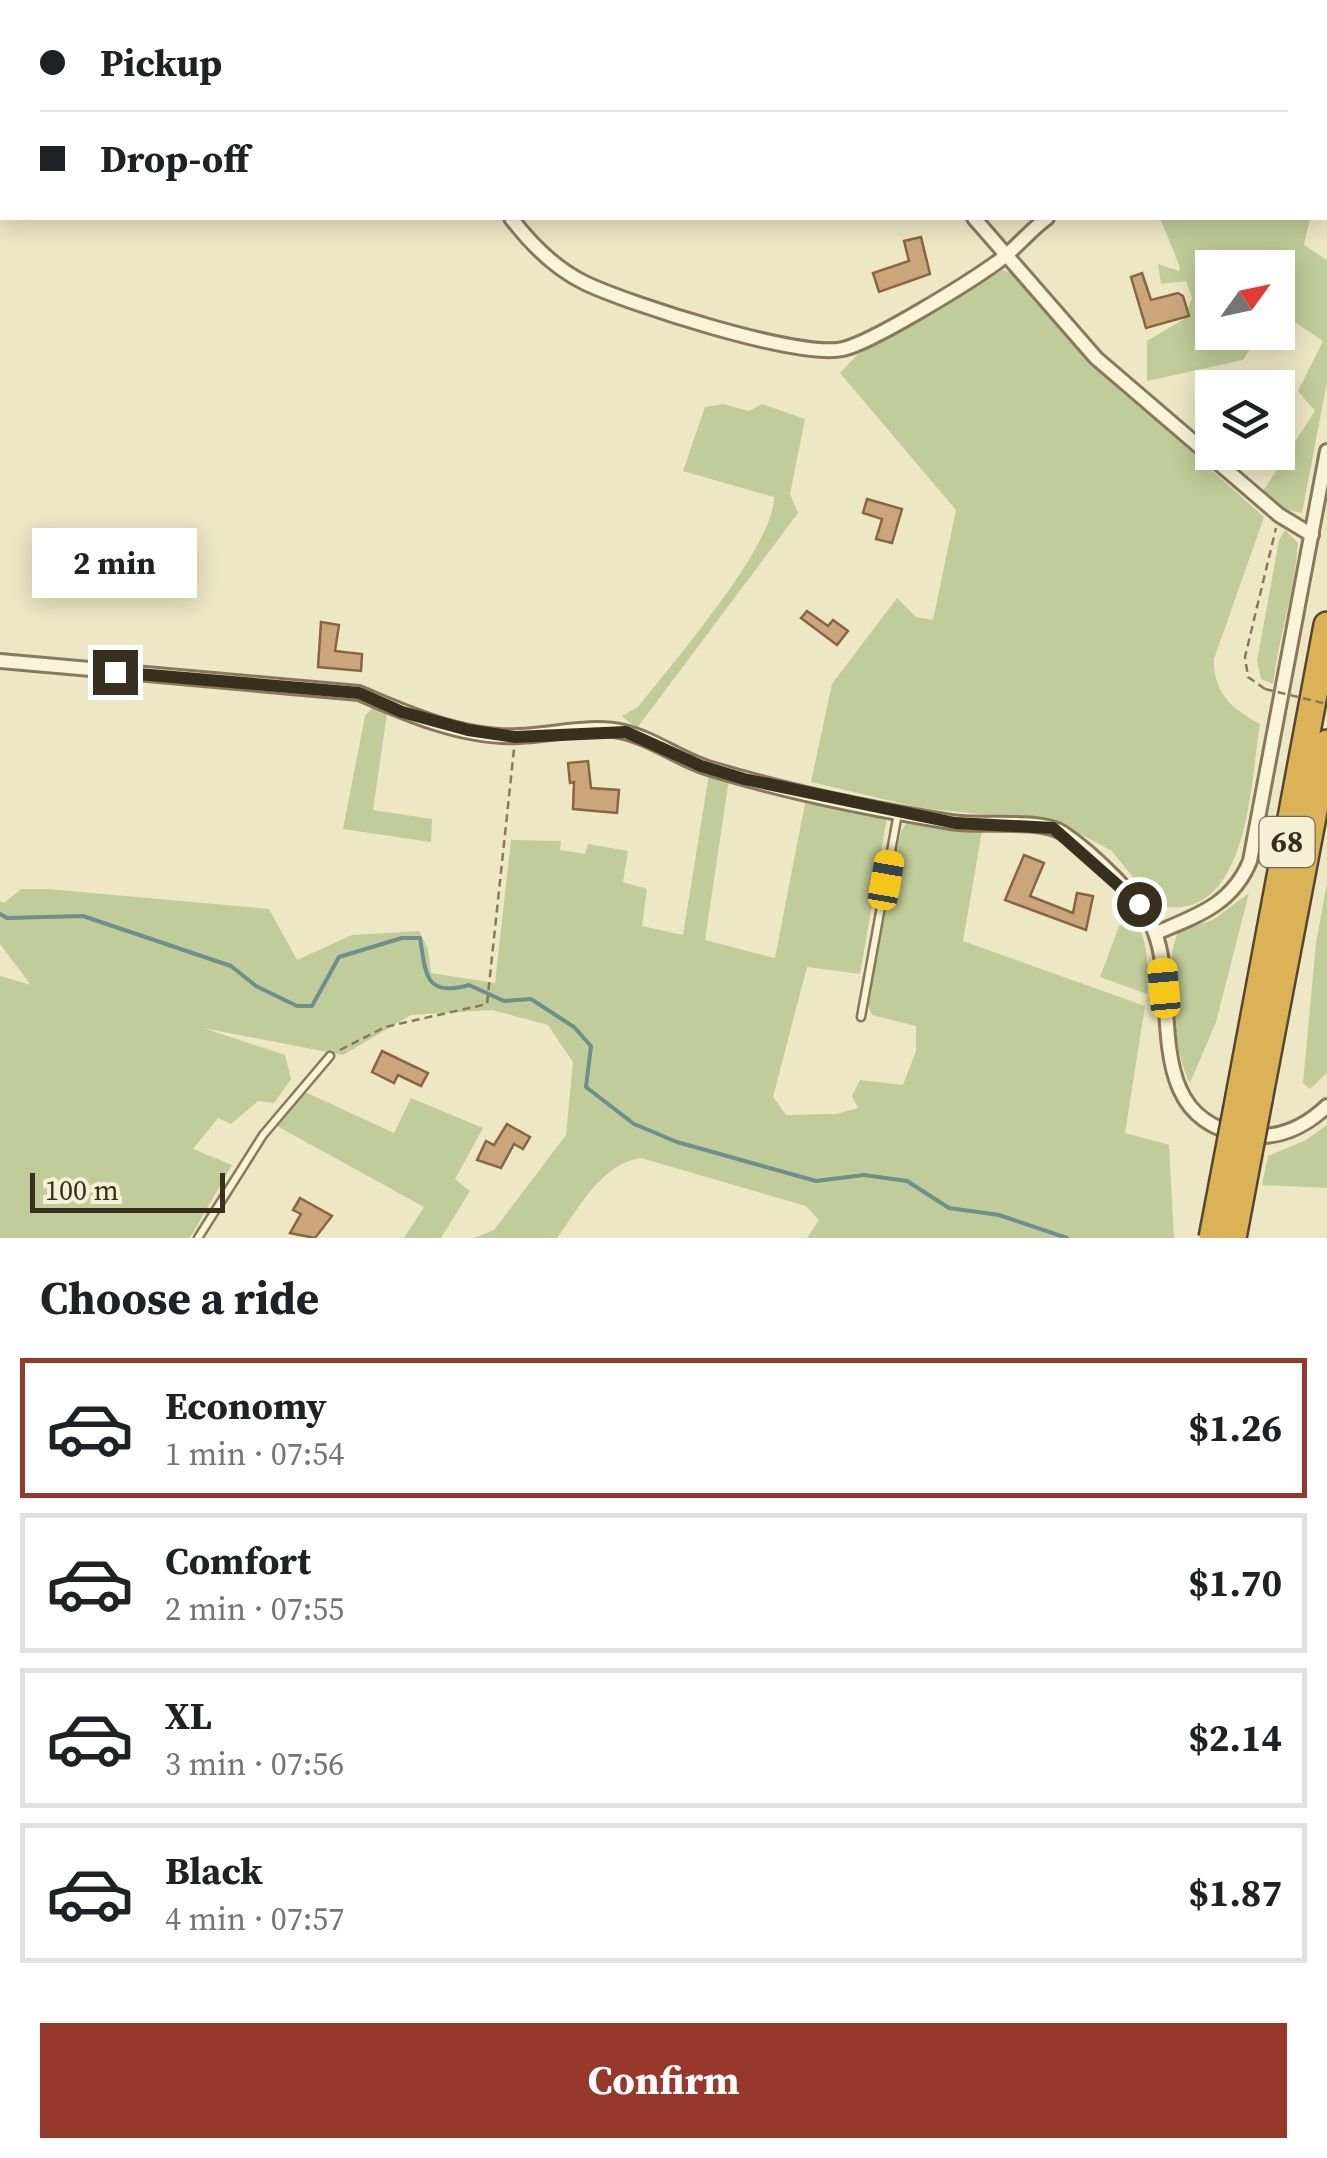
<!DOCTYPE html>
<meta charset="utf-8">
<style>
:root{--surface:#fff;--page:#f2f2f2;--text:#202124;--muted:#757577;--line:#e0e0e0;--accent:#97382b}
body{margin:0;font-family:"Source Serif 4",serif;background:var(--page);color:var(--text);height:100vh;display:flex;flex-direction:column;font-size:38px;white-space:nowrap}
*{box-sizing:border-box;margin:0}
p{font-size:32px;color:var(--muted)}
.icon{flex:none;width:55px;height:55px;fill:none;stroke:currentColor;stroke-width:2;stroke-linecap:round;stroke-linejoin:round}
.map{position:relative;height:1238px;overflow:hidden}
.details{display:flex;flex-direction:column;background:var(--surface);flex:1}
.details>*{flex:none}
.hud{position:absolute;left:0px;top:0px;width:1328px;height:220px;box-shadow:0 5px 25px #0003;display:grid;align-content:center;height:220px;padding:0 40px;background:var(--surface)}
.needle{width:65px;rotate:57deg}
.buttons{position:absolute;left:1195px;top:250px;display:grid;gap:20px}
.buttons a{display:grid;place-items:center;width:100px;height:100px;border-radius:0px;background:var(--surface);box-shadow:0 5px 25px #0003;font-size:50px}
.scale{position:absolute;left:30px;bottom:25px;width:195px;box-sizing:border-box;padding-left:10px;border:5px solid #392f1f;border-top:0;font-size:28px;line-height:35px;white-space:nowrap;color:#392f1f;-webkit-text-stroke:8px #f5f0d4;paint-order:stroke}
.end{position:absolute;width:45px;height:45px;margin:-22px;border:12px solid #392f1f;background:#fff;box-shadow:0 0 0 5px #fff}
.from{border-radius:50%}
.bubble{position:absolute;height:70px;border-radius:0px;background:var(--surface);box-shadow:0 5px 25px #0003;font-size:32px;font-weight:700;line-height:70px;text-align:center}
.car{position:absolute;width:30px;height:60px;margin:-30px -15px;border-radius:12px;box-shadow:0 0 8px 2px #0007;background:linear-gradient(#f5c518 24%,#345 0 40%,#f5c518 0 76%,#345 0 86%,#f5c518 0)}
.hud b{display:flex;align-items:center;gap:35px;height:95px;font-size:38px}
.hud b+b{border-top:2px solid var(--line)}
.hud i{width:25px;height:25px;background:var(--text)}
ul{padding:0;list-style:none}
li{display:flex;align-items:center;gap:30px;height:140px;margin:0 20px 15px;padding:0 20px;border:5px solid var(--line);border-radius:0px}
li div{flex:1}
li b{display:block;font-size:38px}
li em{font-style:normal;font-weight:700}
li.selected{border-color:var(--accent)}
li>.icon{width:90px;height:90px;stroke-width:1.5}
h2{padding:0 40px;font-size:45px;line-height:120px}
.action{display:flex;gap:20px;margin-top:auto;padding:20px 40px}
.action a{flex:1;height:115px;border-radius:0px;background:var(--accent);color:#fff;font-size:40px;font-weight:700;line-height:115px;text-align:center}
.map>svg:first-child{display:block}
</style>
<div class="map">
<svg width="1327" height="1238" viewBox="0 0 1327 1238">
<rect width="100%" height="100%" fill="#eee7c5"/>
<g fill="#c0cc99">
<polygon points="1160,218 1310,218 1304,245 1327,260 1327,382 1302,513 1284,509 1263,491 1315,411 1298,391 1323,341 1278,311 1278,268 1212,268 1212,332 1260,333 1243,360 1147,381 1147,341 1184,319 1192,298 1186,281 1161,284 1158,264 1179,271 1180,267"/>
<path d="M 1003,270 L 1013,274 L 1093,364 L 1264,517 L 1214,659 C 1213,693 1232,709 1260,724 C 1250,781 1250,928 1155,905 L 1112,851 L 1071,829 L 1046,821 L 921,808 L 811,782 L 832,684 L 897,598 L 916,617 L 933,620 L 956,510 L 840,373 L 858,354 Z"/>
<path d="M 723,404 L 749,411 L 762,404 L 805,419 L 790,494 L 798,513 L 637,728 L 622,716 L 638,707 C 671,665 775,545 774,497 L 683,471 L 705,407 Z"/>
<path d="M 1285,530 L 1298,543 C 1295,590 1279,636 1273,684 L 1261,679 L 1257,661 L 1279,540 Z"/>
<polygon points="373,707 387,713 373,810 432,819 431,842 343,829 365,716"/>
<path d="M 709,774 L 729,779 L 705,940 L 775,958 L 806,798 L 887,817 L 860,974 L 807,967 L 773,1097 L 786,1115 L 836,1114 L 858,1108 L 852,1096 L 860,1080 L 903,1085 L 916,1051 L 916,1026 L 872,1015 L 868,1005 L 901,831 L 908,821 L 982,831 L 963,941 L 1145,1006 L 1125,1133 L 1169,1145 L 1174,1238 L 807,1238 L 819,1220 L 806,1206 L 641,1158 C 601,1164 579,1208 557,1238 L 474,1238 L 494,1230 L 566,1135 L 573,1062 L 548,1025 L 492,1010 L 411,1015 L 343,1055 L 203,1028 L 285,1055 L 291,1079 L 274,1103 L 258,1101 L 231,1124 L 218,1118 L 193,1149 L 232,1165 L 190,1238 L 0,1238 L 0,976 L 31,985 L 0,944 L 0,901 L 4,903 L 21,889 L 48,889 L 269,909 L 297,960 L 352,935 L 419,931 L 428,949 L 431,973 L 495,983 L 511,840 L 561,841 L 560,850 L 585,854 L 588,844 L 628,851 L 623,882 L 647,889 L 642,926 L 683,935 Z"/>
<polygon points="1327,883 1327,1073 1310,1089 1303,1083 1316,943"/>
<path d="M 1249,893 L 1216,1022 L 1190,1083 C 1174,1054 1162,959 1179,931 L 1213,920 Z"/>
<path d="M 1124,913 C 1149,923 1149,971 1147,994 L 1100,977 Z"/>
<polygon points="305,1092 394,1133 411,1098 483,1128 455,1179 470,1191 441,1238 404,1238 424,1207 277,1126"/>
<polygon points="1327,1125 1327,1188 1262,1185 1268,1156 1306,1140"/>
</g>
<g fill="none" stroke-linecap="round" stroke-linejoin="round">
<path stroke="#6d908b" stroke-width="4" d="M 0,914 L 7,918 L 83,916 L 231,966 L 256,986 L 297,1006 L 312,1006 L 339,957 L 402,938 L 420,938 C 426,973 424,998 469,985 L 504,1001 L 531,999 L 574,1027 L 591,1046 L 586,1087 L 634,1124 L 677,1142 L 816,1181 L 864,1175 L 907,1181 L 949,1208 L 999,1215 L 1067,1238"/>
</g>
<g fill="#cca67b" stroke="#886641" stroke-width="2.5">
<polygon points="921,237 930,274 879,292 873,273 909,261 904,241"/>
<polygon points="1142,273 1151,300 1178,293 1183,296 1189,316 1146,328 1131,277"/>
<polygon points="867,499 902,509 892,543 876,539 882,519 863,513"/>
<polygon points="807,611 828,626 833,620 848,631 837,645 801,618"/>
<polygon points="321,622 339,625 335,651 362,654 361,671 318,667"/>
<polygon points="588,761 591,788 619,790 617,813 573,809 574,782 570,783 568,763"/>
<polygon points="1024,855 1044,863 1030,896 1073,913 1077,893 1093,896 1086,930 1005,900"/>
<polygon points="382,1051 428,1073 421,1086 398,1075 394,1083 372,1072"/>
<polygon points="507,1124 530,1137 523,1149 514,1144 501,1168 477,1160 486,1141 494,1145"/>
<polygon points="300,1198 332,1216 315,1238 290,1233 301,1214 293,1210"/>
</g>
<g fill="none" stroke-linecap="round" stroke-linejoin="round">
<g stroke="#89795b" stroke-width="11">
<g id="lane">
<polyline points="284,2 285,0"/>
<polyline points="861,1017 898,813"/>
<polyline points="198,1238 263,1135 330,1056"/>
</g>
</g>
<g stroke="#89795b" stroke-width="18">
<g id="street">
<polyline points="825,0 825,2"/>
<polyline points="0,65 2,65"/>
<path d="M 511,218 C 530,243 556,269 585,283 C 629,304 799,359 843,349 C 873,342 968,283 996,263 C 1014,251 1029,231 1047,218"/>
<polyline points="974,218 1096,358 1279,515 1312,535"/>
<path d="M 0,661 L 359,693 C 407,714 465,739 519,736 C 553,735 591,724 624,732 C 654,739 679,759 708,768 C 786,792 870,809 951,822 C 981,827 1040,818 1063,833 C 1091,852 1144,901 1155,933 C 1180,1000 1140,1120 1245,1135 C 1277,1140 1305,1127 1327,1106"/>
<path d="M 1156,933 C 1196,916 1232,905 1250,861 L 1327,451"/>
</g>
</g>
<g stroke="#57462f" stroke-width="30">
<g id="highway">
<polyline points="1239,1096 1327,625"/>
<polyline points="1259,1100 1327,743"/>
</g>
</g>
<g stroke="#89795b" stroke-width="2.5" stroke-dasharray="8 5" stroke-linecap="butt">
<polyline points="1265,689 1248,677 1245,657 1276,528"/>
<polyline points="340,1050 385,1027 487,1004 514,749"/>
</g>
<use href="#lane" stroke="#f9f3d8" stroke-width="6"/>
<use href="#street" stroke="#f9f3d8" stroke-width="12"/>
<use href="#highway" stroke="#dcb257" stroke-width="25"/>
<g stroke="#57462f" stroke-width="30" stroke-linecap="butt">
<g id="highway-bridge">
<polyline points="1212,1238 1239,1096"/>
<polyline points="1233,1238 1259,1100"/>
</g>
</g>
<polyline stroke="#89795b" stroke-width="2.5" stroke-dasharray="8 5" stroke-linecap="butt" points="1265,689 1327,704"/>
<use href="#highway-bridge" stroke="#dcb257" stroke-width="25"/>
</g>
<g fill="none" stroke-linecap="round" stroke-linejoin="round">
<polyline stroke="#392f1f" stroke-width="12" points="115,672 359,693 402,712 468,730 515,737 626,732 701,766 744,779 955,823 1053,828 1139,904"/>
</g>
<g text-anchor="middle" stroke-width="10" stroke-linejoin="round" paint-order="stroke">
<rect fill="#f5f0d4" stroke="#716955" stroke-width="2.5" x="1259.5" y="817" width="55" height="50" rx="8"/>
<g font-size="30" font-weight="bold" fill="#392f1f">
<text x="1287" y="852">68</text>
</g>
</g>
</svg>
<div class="buttons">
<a><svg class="needle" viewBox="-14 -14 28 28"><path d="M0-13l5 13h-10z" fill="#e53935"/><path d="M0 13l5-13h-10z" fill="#757577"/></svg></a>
<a><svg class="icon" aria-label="layers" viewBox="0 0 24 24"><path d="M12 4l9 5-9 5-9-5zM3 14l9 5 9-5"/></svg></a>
</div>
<div class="scale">100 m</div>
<i class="end from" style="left:1139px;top:904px"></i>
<i class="end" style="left:115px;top:672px"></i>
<div class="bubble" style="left:32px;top:528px;width:165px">2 min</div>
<i class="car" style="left:886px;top:880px;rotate:10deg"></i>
<i class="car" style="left:1164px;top:988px;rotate:355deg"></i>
<div class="hud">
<b><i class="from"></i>Pickup</b>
<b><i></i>Drop-off</b>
</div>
</div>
<section class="details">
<h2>Choose a ride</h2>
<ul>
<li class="selected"><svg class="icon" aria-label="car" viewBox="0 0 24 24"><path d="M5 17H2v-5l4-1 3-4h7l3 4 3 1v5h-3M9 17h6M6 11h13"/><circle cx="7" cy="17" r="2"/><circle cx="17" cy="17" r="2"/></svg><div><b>Economy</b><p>1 min · 07:54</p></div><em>$1.26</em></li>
<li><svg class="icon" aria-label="car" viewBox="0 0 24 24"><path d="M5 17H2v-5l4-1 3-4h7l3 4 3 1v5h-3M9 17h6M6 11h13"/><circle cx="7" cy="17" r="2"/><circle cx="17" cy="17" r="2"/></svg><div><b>Comfort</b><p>2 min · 07:55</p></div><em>$1.70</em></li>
<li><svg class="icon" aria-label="car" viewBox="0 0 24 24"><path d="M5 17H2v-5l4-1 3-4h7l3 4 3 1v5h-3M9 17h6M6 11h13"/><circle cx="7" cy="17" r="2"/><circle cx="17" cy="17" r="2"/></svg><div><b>XL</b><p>3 min · 07:56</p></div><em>$2.14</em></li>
<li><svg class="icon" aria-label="car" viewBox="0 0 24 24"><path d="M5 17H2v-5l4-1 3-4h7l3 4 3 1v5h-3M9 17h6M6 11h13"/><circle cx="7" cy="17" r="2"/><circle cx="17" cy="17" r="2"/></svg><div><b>Black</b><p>4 min · 07:57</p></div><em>$1.87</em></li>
</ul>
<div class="action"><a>Confirm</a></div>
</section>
